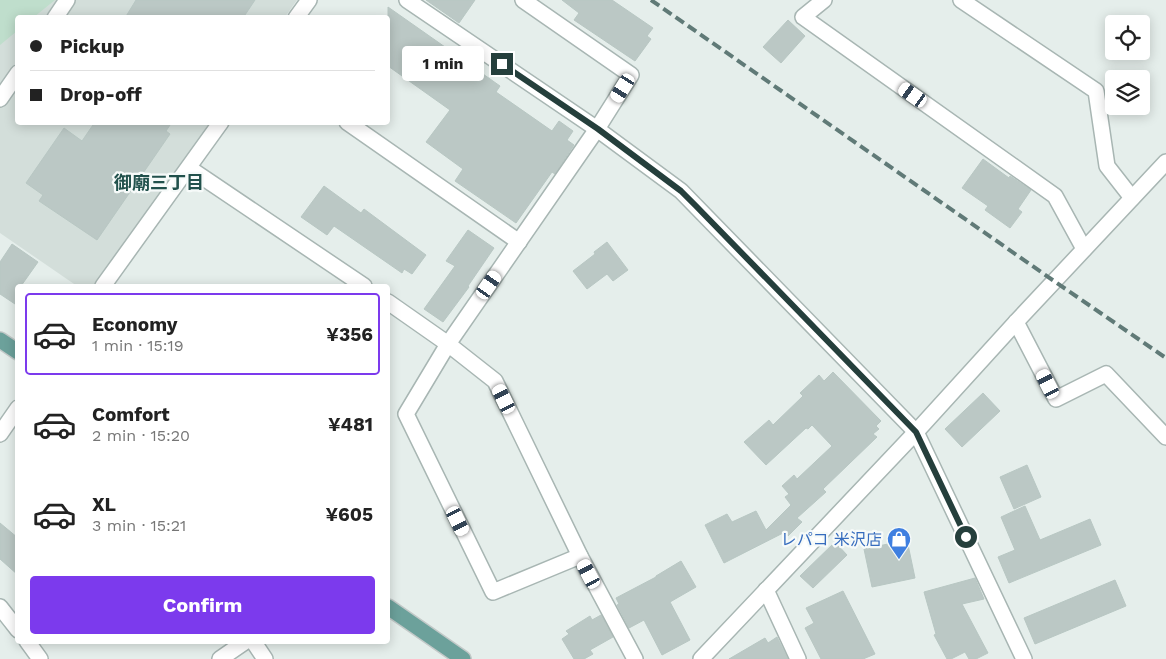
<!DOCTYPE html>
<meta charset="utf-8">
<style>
:root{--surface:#fff;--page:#f2f2f2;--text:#222;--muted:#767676;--line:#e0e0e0;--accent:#7c3aed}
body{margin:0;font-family:"Work Sans","Noto Sans JP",sans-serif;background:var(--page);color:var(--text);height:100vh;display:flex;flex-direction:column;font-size:19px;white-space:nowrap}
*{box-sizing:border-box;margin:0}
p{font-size:16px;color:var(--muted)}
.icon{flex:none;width:28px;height:28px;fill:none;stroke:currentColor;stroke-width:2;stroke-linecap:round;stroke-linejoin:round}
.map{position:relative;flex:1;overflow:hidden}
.side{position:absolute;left:15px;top:284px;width:375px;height:360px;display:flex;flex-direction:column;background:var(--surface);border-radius:5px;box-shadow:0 2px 12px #0003}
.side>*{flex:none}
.top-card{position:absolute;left:15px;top:15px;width:375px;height:110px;border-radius:5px;box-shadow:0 2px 12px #0003;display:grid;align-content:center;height:110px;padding:0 15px;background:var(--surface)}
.controls{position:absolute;left:1105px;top:15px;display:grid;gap:10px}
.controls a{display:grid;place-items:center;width:45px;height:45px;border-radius:5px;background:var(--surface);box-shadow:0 2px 12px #0003;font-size:25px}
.end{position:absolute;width:22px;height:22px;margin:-11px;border:6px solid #253f3c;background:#fff;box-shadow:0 0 0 2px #fff}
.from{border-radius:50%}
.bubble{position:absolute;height:35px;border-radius:5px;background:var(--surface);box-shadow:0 2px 12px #0003;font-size:16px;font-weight:700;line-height:35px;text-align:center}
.car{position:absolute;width:15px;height:30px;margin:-15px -8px;border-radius:6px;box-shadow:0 0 4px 1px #0007;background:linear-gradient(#fff 24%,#345 0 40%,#fff 0 76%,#345 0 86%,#fff 0)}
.top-card b{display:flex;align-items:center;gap:18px;height:48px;font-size:19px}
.top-card b+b{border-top:1px solid var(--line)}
.top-card i{width:12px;height:12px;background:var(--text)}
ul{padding:9px 0 0;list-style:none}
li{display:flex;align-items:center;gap:15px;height:82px;margin:0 10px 8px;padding:0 5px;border:2px solid transparent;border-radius:5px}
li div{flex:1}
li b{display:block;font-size:19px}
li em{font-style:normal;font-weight:700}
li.active{border-color:var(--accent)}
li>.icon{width:45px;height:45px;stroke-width:1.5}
.action{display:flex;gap:10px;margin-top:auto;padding:10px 15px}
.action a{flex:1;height:58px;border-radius:5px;background:var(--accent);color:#fff;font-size:20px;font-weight:700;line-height:58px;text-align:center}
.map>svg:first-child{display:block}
</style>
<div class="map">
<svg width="1166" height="659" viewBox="0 0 1166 659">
<rect width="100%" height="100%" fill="#e5eeeb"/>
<polygon fill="#d3deda" points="0,0 297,0 285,17 18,18 18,122 211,123 95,286 77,286 0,233"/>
<polygon fill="#bfdecc" points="0,0 55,0 34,17 18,18 17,31 0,45"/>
<g fill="#bbc8c5" stroke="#b8c7c3">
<polygon points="136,0 255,0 243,18 125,18"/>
<polygon points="426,0 475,0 459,23"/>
<polygon points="562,0 612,0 653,28 647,36 651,39 635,61 574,20 579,13"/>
<polygon points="388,7 455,54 454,56 481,77 483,74 500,86 496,92 552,131 559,121 573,131 567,140 574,145 555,174 552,172 516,223 455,181 463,169 426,142 450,110 388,66"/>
<polygon points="788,20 805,36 781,63 763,47"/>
<polygon points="95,122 172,122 166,131 170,134 97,240 39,201 43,195 26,183 64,128 82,141"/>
<polygon points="983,159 1009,178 1010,176 1031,190 1018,209 1022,212 1010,228 985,210 988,206 962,188"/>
<polygon points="324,186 361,213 364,209 426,255 412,274 404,269 402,273 334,226 327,235 301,217"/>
<polygon points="468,230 494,248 468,286 469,287 443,322 424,309 455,266 446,261"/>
<polygon points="607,242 628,270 613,281 607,274 587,289 573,271 595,254 594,252"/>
<polygon points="12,244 38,262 21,286 18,286 18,306 0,294 0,262"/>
<polygon points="833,372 881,421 876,426 879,429 873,434 877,437 823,489 826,492 797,518 802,522 788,536 785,532 724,563 705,525 727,514 732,522 756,511 766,530 791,505 785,497 789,494 782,486 794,475 797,479 832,446 812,425 808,429 806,428 766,465 744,442 769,420 773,425 803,396 800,393 819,375 824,381"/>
<polygon points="983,393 1000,411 962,447 945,429"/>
<polygon points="1027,465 1041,497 1014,509 1000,477"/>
<polygon points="1025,506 1040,540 1090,519 1101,545 1009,583 998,557 1015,550 1001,517"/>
<polygon points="0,523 18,538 18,575 0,559"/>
<polygon points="907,540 915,578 872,587 864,549"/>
<polygon points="835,542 847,555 813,588 800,576"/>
<polygon points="681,561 696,587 670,602 690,640 662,655 644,620 629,628 617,605 619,604 616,598 656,577 656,576"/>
<polygon points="975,578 984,599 962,604 988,653 976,659 969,659 965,652 951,659 947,659 934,635 936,634 924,592"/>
<polygon points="1115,580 1126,606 1035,644 1024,618"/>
<polygon points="843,591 875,654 863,659 821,659 805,628 814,623 806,608"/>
<polygon points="601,615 613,637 590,650 593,654 584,659 574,659 562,639 569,634 566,631 590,616 592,620"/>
<polygon points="777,637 788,659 729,659 765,638 768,643"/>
</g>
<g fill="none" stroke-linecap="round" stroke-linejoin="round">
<g stroke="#a8b6b3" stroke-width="18">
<g id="minor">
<polyline points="407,0 597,129 681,191 916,432 1024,659"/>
<polyline points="523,0 631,75 597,129 448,344 406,414 493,592 580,556"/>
<polyline points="824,0 803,17 1055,196 1084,249"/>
<polyline points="961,0 1096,91 1107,166 1132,198"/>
<polyline points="55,18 67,0"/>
<polyline points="296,18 309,0"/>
<polyline points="0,99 18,73"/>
<polyline points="347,122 519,242"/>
<polyline points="189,168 364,286"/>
<polyline points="103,286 221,122"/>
<polyline points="388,302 448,344 495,381 580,556 635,659"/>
<polyline points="1016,322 1056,399 1106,374 1166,437"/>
<polyline points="0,434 18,408"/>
<polyline points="766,590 798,659"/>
<polyline points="0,607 18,630"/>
<polyline points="27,641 40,659"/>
<polyline points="253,641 265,659"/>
<polyline points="220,659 246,641"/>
<polyline points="701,659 916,432 1016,322 1166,162"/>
</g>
</g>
<g stroke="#c2c9c8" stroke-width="18">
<g id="major">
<polyline points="0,340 18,352"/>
<polyline points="388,607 463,659"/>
</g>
</g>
<use href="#minor" stroke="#fff" stroke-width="15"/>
<use href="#major" stroke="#6ca19b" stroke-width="15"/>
<polyline stroke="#607a77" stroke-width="4" stroke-dasharray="10 5" stroke-linecap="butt" points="651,0 1054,281 1166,358"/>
</g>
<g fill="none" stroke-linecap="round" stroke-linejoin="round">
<polyline stroke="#253f3c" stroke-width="6" points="502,64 598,129 681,191 695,205 916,432 966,537"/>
</g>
<defs>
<g id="shop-pin" transform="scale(1.25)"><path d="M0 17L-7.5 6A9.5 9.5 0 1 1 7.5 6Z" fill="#3f7fe0" stroke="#f6faf9"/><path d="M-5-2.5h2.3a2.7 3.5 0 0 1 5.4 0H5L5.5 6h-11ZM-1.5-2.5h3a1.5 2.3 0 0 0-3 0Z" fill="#fff"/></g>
</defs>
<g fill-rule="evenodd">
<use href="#shop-pin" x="899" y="539"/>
</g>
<g text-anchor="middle" stroke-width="4.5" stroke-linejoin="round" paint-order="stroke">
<g font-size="16" fill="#366cbe" stroke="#f6faf9" text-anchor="end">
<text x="882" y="545">レパコ 米沢店</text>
</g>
<g font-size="18" font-weight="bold" fill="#21514c" stroke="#f6faf9">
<text x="159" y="189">御廟三丁目</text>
</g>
</g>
</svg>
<div class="controls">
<a><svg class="icon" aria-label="locate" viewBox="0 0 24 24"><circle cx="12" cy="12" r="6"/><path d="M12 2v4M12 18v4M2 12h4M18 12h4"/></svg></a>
<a><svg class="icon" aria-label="layers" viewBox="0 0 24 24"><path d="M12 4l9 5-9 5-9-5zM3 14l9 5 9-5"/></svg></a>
</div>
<i class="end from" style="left:966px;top:537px"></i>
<i class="end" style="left:502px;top:64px"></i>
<div class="bubble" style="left:402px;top:46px;width:82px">1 min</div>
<i class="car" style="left:623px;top:88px;rotate:212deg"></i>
<i class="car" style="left:913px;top:95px;rotate:305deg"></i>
<i class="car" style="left:489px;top:285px;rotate:35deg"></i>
<i class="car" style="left:1048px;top:384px;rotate:333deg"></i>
<i class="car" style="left:504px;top:399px;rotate:334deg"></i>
<i class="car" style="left:458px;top:521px;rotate:154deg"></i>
<i class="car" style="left:589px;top:574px;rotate:332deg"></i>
<div class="top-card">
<b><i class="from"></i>Pickup</b>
<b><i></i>Drop-off</b>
</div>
<section class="side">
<ul>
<li class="active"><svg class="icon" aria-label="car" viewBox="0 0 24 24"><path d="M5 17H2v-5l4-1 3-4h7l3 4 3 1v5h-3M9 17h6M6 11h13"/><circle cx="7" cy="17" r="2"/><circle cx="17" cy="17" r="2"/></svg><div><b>Economy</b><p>1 min · 15:19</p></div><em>¥356</em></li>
<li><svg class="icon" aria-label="car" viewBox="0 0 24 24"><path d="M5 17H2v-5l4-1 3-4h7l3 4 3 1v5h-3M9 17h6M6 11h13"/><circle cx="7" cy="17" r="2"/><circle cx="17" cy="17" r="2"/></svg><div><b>Comfort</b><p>2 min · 15:20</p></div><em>¥481</em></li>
<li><svg class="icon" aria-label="car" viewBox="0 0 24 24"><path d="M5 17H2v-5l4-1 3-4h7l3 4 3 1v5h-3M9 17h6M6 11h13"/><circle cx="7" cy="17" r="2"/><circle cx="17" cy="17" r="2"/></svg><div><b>XL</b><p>3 min · 15:21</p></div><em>¥605</em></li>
</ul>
<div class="action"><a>Confirm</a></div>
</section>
</div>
